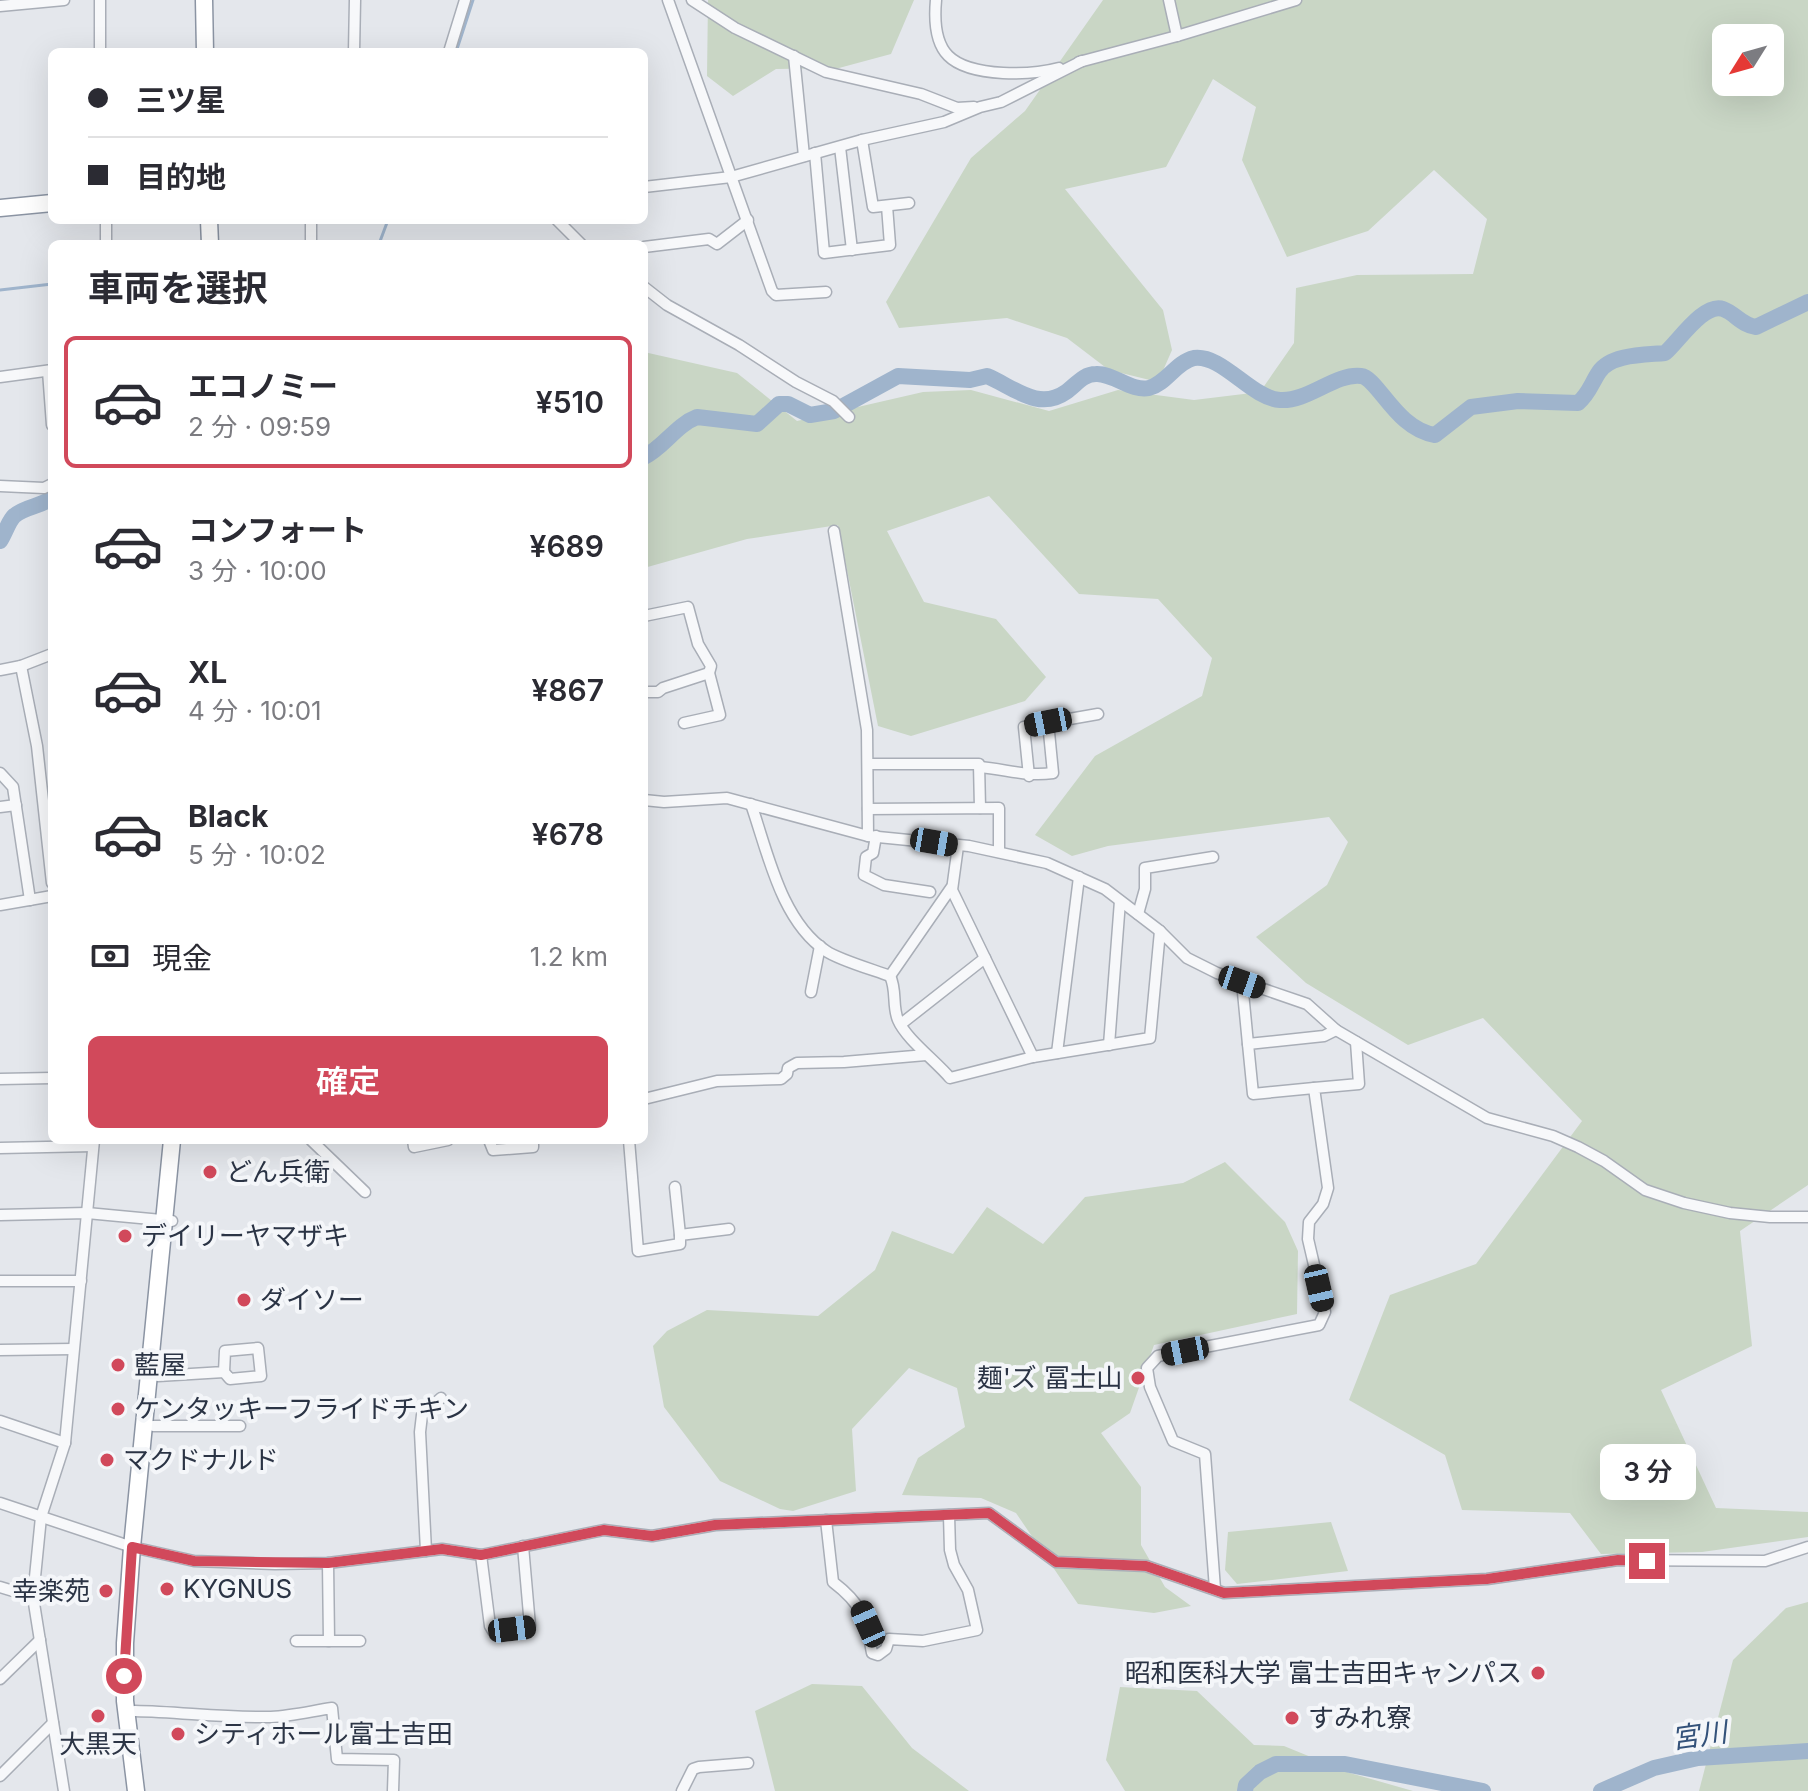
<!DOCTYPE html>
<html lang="ja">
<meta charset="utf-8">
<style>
:root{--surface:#fff;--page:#f2f2f3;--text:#2b2b33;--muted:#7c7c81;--line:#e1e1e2;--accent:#d1495b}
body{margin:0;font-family:Inter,"Noto Sans JP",sans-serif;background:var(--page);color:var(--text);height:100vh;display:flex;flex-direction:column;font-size:30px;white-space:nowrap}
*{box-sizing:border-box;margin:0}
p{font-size:26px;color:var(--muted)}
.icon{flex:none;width:44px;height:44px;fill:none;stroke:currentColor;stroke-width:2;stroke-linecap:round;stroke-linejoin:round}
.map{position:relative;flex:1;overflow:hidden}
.details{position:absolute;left:48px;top:240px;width:600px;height:904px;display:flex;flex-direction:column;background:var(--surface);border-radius:12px;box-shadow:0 8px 32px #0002}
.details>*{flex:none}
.banner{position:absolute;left:48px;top:48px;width:600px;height:176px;border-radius:12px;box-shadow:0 8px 32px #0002;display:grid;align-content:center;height:176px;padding:0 40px;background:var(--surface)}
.needle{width:52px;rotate:233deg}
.controls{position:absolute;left:1712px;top:24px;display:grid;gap:16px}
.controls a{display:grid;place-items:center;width:72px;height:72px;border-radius:12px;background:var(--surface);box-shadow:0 8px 32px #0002;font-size:40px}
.end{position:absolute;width:36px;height:36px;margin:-18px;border:10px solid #d1495b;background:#fff;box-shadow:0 0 0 4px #fff}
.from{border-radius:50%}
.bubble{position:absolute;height:56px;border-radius:12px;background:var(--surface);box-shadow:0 8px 32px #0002;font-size:26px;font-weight:600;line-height:56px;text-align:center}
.car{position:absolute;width:24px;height:48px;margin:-24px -12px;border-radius:10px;box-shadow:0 0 6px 2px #0007;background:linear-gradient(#222 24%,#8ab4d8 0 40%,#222 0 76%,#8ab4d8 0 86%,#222 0)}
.banner b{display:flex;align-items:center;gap:28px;height:76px;font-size:30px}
.banner b+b{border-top:2px solid var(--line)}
.banner i{width:20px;height:20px;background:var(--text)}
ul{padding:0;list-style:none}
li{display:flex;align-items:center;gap:24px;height:132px;margin:0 16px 12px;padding:0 24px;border:4px solid transparent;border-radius:12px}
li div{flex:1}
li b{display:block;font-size:30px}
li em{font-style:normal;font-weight:600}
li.selected{border-color:var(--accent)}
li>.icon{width:72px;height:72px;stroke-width:1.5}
h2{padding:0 40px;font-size:36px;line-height:96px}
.pay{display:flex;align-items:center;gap:20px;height:88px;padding:0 40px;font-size:30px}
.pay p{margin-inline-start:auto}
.cta{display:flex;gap:16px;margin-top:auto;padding:16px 40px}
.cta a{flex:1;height:92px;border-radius:12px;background:var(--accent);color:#fff;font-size:32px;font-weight:600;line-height:92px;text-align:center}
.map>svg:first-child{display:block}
</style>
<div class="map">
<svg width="1808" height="1791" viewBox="0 0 1808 1791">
<rect width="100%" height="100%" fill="#e4e7ec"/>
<g fill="#c9d6c5" fill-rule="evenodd">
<polygon points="708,0 914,0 891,54 839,68 776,69 733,96 707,76"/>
<path d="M 1103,0 L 1808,0 L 1808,1185 L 1740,1231 L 1752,1346 L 1661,1390 L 1716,1508 L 1808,1512 L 1808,1537 L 1702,1552 L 1601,1554 L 1570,1513 L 1462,1510 L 1445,1455 L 1349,1400 L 1390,1295 L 1476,1264 L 1582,1121 L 1483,1018 L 1408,1045 L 1306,983 L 1256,937 L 1327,885 L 1348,842 L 1329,817 L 1108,846 L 1072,856 L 1035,835 L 1095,756 L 1202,696 L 1212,658 L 1158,599 L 1079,594 L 989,496 L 887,531 L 924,602 L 996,619 L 1046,677 L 1025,701 L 911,736 L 878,726 L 838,525 L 747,539 L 644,568 L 644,352 L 737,373 L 797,421 L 923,392 L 971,390 L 1049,411 L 1118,390 L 1194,400 L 1260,392 L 1294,343 L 1296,288 L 1357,275 L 1473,274 L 1487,219 L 1434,170 L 1368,231 L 1287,257 L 1242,160 L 1256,107 L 1213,79 L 1166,167 L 1065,189 L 1163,310 L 1172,350 L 1158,382 L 1109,370 L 1067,338 L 1007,318 L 899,328 L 886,302 L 971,158 L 1025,111 ZM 1726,38 L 1770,38 L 1770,82 L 1726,82 Z"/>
<polygon points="1225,1162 1285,1222 1298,1251 1297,1314 1154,1345 1130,1413 1101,1433 1141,1487 1141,1545 1165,1587 1191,1606 1154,1613 1078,1604 1016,1513 981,1498 902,1495 918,1458 965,1427 957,1388 909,1368 852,1429 856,1491 793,1511 780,1509 720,1481 664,1407 653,1346 667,1331 707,1310 818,1316 875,1270 892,1231 953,1254 987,1207 1043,1244 1085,1197 1183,1183"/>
<polygon points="1331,1522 1348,1571 1237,1584 1225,1570 1228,1532"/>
<polygon points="1808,1602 1808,1791 1699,1791 1733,1660 1786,1608"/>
<polygon points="812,1684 862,1686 912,1748 969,1791 775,1791 755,1711"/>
<polygon points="1120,1687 1197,1691 1254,1745 1284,1746 1350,1773 1413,1791 1125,1791 1106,1760"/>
</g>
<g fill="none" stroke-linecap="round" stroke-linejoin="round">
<g stroke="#9fb4cc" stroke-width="3">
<polyline points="456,52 473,0"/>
<polyline points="379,244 388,220"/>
<polyline points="0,290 52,284"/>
</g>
<g stroke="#9fb4cc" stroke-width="16">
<path d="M 644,457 C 664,447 676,425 697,417 L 757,424 L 779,404 L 788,404 L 810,415 L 834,411 L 898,376 L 970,380 L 987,376 C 1012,386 1038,412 1066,392 C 1076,385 1083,374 1096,374 C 1113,373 1132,392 1149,388 C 1166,384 1176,362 1194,358 C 1222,354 1251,398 1280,400 C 1308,402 1335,373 1361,376 C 1378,378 1396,429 1435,435 L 1471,407 L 1518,401 L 1578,403 C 1589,394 1591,384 1599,372 C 1611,354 1645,355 1665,353 C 1678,342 1704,302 1723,309 C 1735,313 1741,325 1756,327 L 1808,302"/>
<path d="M 0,541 C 5,534 8,522 14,516 C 25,506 40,507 52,498"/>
<polyline points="1245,1791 1246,1785 1260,1772 1276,1764 1345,1764 1483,1791"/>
<polyline points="1601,1791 1654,1768 1698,1758 1808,1751"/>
</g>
<g stroke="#a9aeb7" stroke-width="13">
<g id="minor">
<polyline points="100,0 100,52"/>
<polyline points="668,0 772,291 776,295 826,292"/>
<polyline points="692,0 735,28 826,72 921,94 957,108 974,107"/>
<path d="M 936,0 C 931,54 951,70 1003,73 C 1023,74 1040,73 1059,68"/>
<polyline points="1169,0 1177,36"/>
<polyline points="0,6 64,0"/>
<polyline points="354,52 355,0"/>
<polyline points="449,52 465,0"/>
<polyline points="794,56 804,156"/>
<polyline points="1079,62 1177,36 1296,0"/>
<polyline points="862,140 873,207 909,203"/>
<polyline points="840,147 852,250"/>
<polyline points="815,153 824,253 890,245 887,206"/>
<polyline points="644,187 731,177 862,140 944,122 980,107 1001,102 1082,61"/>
<polyline points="106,220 106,244"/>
<polyline points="557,220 581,244"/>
<polyline points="311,244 311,220"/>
<polyline points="644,247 709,239 717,244 748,220"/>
<polyline points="644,287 667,305 739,345 796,382 833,401 849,417"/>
<polyline points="48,371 52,425"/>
<polyline points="0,377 52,370"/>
<polyline points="0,486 44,488 52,484"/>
<polyline points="834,531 867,730 868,836"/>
<polyline points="644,616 688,607 698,644 711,666 709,673 720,715 684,723"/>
<polyline points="21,666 37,746 52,883"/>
<polyline points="0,670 21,666 52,654"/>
<polyline points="644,692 658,692 663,688 709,673"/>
<polyline points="868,764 979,764 980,808"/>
<path d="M 979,767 C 1006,769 1026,777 1053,773 L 1048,722"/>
<polyline points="0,773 13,787 30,900"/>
<polyline points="1029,776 1024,727 1098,714"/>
<polyline points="644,800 664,802 727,798 868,836 969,846 1047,863 1105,889 1160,931 1187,958 1217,973 1307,1004 1336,1030 1487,1118 1553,1136 1578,1147 1604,1161 1645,1190 1684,1203 1730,1213 1770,1217 1808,1217"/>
<path d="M 751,804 C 768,853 781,921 826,951 C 839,960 874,970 890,976 C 897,990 892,1006 898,1020 C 906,1039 937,1062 950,1078 L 1033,1057 L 1150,1038 L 1160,931"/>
<polyline points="0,807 16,805"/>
<polyline points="868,809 999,808 999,852"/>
<polyline points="876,836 873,853 866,857 864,875 884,885 930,892"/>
<polyline points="958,846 952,890 1033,1057"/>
<polyline points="0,905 52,896"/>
<polyline points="1138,914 1145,889 1145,868 1213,857"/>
<polyline points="890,976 951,888"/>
<polyline points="1242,982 1248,1044"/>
<polyline points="811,992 820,946"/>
<polyline points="901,1024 985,958"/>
<polyline points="1109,1045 1120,901"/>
<polyline points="1057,1053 1079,877"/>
<polyline points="0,1079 52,1078"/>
<polyline points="1314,1088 1253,1094 1248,1044 1324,1036 1336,1030"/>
<polyline points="644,1099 717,1081 781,1079 787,1074 788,1068 797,1063 844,1062 926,1055"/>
<polyline points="311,1140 365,1192"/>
<polyline points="413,1140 414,1147 448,1140"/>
<polyline points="489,1140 493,1150 533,1147 533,1140"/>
<polyline points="629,1140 638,1251 680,1244 680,1235 729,1229"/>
<polyline points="0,1148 93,1146"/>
<polyline points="675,1187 680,1235"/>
<polyline points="0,1215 87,1213 172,1221"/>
<polyline points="0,1281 81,1281"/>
<polyline points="0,1350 73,1349"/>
<polyline points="158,1376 224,1372 230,1379 261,1376 258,1348 225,1351 224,1372"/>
<polyline points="0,1421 65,1443"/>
<polyline points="153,1426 240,1426"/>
<polyline points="0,1503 132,1547 194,1561 275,1564 328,1563 442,1549 481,1555 604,1530 652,1536 715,1525 989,1513 1056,1562 1146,1566 1224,1593 1487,1579 1618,1560 1765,1561 1808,1547"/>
<path d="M 826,1520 L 833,1582 C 862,1604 866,1618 872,1653 L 878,1655 L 886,1649 L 889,1639 L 923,1641 L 977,1630 L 968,1590 L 954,1565 L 950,1550 L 949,1515"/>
<polyline points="426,1551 420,1432 422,1415 441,1398"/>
<polyline points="481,1555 490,1626 493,1631 530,1626 523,1546"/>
<polyline points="328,1563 329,1641"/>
<polyline points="0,1587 33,1597"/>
<polyline points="1215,1589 1205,1454 1173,1441 1150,1387 1147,1368 1158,1356 1319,1325 1325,1312 1308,1239 1309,1222 1323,1204 1328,1188 1314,1088 1359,1084 1356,1042"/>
<polyline points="296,1641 360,1641"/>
<polyline points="0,1679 40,1640"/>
<path d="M 135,1711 C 181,1712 225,1718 271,1717 C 291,1716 312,1711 332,1708 L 337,1759 L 394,1760 L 393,1791"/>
<polyline points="0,1776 53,1723"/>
<polyline points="64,1791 33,1597 41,1517 65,1443 94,1140"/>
<polyline points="682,1791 693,1769 699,1767 748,1763"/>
</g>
</g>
<g stroke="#8b94a3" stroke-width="19">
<g id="highway">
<polyline points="204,0 205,52"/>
<polyline points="0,208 52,203"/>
<polyline points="209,220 210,244"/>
<polyline points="136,1791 125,1701 125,1643 132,1547 172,1140"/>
</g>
</g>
<use href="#minor" stroke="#f7f8fa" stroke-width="10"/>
<use href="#highway" stroke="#fff" stroke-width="16"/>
</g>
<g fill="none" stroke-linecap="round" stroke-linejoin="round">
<polyline stroke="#d1495b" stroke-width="10" points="124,1676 132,1547 194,1561 328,1563 442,1549 481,1555 604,1530 652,1536 715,1525 989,1513 1056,1562 1146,1566 1224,1593 1487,1579 1618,1560 1647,1561"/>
</g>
<g fill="#d1495b" stroke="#f4f6f9" stroke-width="3">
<circle cx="210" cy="1172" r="8"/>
<circle cx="125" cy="1236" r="8"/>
<circle cx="244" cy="1300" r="8"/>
<circle cx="118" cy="1365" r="8"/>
<circle cx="1138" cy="1378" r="8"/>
<circle cx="118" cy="1409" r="8"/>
<circle cx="107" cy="1460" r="8"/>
<circle cx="167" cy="1589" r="8"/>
<circle cx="106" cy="1591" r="8"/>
<circle cx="1538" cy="1673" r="8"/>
<circle cx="98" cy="1716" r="8"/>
<circle cx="1292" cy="1718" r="8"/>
<circle cx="178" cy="1734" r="8"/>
</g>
<g text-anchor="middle" stroke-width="8" stroke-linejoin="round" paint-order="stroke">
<g font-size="26" fill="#2b3445" stroke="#f4f6f9" text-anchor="start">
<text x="226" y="1181">どん兵衛</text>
<text x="141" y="1245">デイリーヤマザキ</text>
<text x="260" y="1309">ダイソー</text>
<text x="134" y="1374">藍屋</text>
<text x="1122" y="1387" text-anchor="end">麺'ズ 冨士山</text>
<text x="134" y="1418">ケンタッキーフライドチキン</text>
<text x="123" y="1469">マクドナルド</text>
<text x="183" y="1598">KYGNUS</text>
<text x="90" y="1600" text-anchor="end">幸楽苑</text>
<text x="1522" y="1682" text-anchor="end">昭和医科大学 富士吉田キャンパス</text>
<text x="1308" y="1727">すみれ寮</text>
<text x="194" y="1743">シティホール富士吉田</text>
<text x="98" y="1753" text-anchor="middle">大黒天</text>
</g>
<g font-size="28" font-style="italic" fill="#34527a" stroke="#f4f6f9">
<text transform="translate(1699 1735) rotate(-8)" y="10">宮川</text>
</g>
</g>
</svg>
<div class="controls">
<a><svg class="needle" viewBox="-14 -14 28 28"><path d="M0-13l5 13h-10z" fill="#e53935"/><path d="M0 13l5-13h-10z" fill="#7c7c81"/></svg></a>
</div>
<i class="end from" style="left:124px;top:1676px"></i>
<i class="end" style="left:1647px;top:1561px"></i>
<div class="bubble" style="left:1600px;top:1444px;width:96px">3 分</div>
<i class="car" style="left:1048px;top:722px;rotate:259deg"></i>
<i class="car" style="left:934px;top:842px;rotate:100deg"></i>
<i class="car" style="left:1242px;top:982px;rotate:109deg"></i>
<i class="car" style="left:1319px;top:1288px;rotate:167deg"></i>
<i class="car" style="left:1185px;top:1351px;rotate:259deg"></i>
<i class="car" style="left:868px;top:1624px;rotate:336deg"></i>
<i class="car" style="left:512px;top:1629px;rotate:83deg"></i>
<div class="banner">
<b><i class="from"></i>三ツ星</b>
<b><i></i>目的地</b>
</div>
<section class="details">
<h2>車両を選択</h2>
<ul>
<li class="selected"><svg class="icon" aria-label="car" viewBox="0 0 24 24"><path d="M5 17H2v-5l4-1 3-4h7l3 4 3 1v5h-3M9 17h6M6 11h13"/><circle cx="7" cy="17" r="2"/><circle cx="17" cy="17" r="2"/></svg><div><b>エコノミー</b><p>2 分 · 09:59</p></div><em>¥510</em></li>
<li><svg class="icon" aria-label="car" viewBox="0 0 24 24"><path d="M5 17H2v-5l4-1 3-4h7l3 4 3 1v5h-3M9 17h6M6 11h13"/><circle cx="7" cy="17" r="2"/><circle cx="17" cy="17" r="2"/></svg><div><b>コンフォート</b><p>3 分 · 10:00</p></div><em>¥689</em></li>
<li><svg class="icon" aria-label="car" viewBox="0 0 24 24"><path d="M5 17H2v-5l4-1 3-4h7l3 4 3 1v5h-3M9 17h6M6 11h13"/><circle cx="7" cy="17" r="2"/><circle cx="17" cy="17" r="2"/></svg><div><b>XL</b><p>4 分 · 10:01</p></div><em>¥867</em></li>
<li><svg class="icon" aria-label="car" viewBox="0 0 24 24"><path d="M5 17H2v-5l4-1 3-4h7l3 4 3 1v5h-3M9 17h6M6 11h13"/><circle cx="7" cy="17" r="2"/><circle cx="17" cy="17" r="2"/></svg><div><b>Black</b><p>5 分 · 10:02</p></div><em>¥678</em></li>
</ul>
<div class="pay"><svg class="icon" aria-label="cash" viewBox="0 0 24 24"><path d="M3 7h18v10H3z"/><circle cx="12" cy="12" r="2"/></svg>現金<p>1.2 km</p></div>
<div class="cta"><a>確定</a></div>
</section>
</div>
